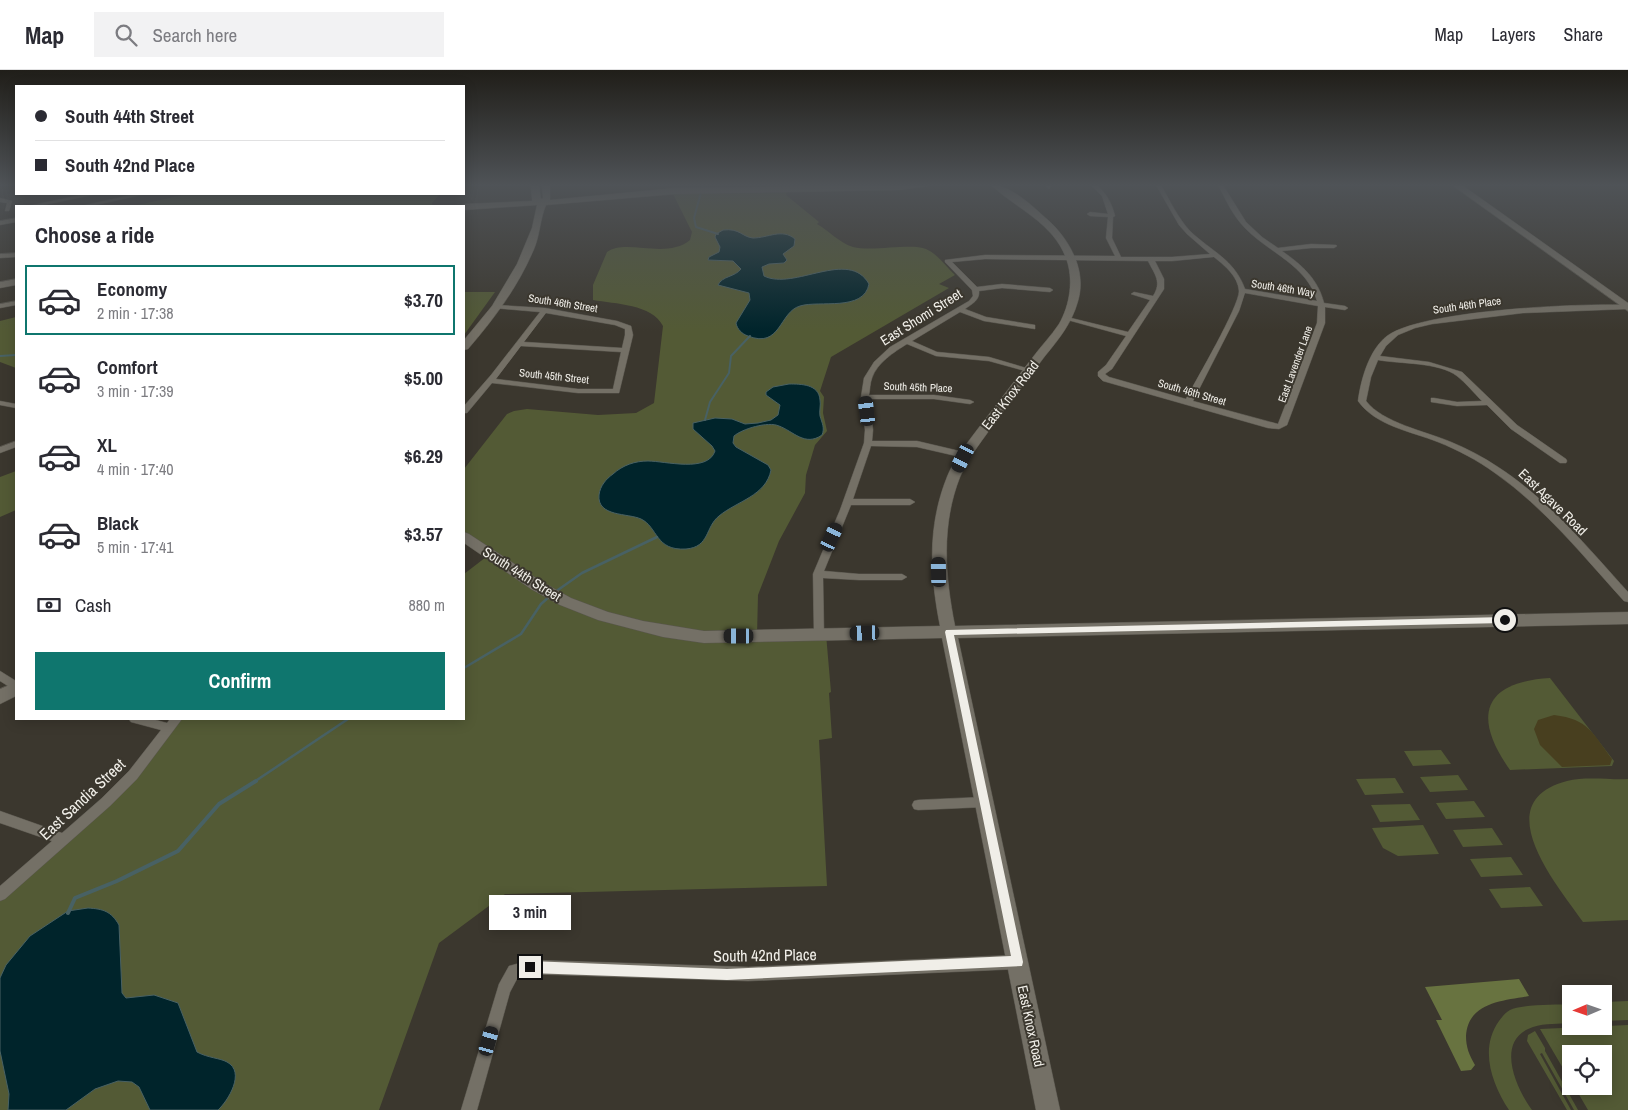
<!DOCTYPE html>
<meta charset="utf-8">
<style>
:root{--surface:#fff;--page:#f2f2f3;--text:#2b2b33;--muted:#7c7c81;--line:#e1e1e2;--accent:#0f766e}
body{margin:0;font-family:"Archivo Narrow",sans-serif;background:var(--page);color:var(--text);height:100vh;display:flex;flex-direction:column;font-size:19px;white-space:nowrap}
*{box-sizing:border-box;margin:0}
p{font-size:16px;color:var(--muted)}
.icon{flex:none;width:28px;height:28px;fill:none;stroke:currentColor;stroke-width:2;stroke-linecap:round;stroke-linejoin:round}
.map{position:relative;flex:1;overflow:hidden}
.panel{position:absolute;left:15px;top:135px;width:450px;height:515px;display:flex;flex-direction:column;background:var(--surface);border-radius:0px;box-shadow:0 2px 12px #0003}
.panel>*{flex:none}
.top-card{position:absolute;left:15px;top:15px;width:450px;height:110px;border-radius:0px;box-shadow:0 2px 12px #0003;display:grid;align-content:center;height:110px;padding:0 20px;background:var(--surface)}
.needle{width:32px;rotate:268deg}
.buttons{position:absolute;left:1562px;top:915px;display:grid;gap:10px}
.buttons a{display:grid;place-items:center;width:50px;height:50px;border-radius:0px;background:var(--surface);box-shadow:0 2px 12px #0003;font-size:25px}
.end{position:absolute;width:22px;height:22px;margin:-11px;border:6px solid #f0eee8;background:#111;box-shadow:0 0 0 2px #111}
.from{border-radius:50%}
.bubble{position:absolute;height:35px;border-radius:0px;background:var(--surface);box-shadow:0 2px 12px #0003;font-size:16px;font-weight:800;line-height:35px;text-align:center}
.car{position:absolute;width:15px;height:30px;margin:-15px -8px;border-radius:6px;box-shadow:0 0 4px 1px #0007;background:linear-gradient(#222 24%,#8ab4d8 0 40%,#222 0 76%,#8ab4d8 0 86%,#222 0)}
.top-card b{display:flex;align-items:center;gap:18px;height:48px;font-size:19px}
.top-card b+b{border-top:1px solid var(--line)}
.top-card i{width:12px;height:12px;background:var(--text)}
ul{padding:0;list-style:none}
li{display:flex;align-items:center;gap:15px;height:70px;margin:0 10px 8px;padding:0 10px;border:2px solid transparent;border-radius:0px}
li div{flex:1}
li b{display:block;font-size:19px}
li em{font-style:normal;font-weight:800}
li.current{border-color:var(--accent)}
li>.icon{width:45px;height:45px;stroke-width:1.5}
h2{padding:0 20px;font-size:22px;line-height:60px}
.pay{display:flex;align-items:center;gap:12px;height:55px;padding:0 20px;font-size:19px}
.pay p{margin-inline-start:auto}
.action{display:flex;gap:10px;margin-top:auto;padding:10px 20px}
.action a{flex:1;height:58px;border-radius:0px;background:var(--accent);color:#fff;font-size:20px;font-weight:800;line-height:58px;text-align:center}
header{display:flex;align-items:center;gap:30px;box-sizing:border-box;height:70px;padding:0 25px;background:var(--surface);border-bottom:1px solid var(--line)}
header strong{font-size:24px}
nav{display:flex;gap:28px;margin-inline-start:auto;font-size:18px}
.search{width:350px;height:45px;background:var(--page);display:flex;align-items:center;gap:12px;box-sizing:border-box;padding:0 18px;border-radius:0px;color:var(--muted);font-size:19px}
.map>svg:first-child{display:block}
</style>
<header>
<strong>Map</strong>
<div class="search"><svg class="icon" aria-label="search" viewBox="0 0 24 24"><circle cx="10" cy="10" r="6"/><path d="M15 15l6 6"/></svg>Search here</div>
<nav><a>Map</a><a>Layers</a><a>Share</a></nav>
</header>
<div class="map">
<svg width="1628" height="1040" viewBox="0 0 1628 1040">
<rect width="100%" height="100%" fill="#3b372e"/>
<g fill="#535a35">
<path d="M 787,122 L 786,125 L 819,152 L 817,154 C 829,161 840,173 853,177 C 872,182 911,173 926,179 C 938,184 946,197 955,205 L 939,214 L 949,218 L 831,287 L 820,321 L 824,327 L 823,343 L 827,361 L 815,375 L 806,405 L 805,423 L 779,471 L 758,525 L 757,566 L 826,564 L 831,622 L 829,623 L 832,668 L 819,670 L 827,816 L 505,824 L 439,873 L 379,1040 L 0,1040 L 0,825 L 106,732 L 176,649 L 464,649 L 464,504 L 490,484 L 464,467 L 464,399 L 507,344 L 514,341 L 527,339 L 598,345 L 636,343 L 654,333 L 663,256 C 652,234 615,234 593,230 L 593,215 L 607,182 C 626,168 666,190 690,170 L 692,162 L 673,124 Z"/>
<polygon points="202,124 440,124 432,133 433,136 133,136 183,125"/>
<polygon points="464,222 495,222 464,265"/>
<polygon points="16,247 16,298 0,292 0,251"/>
<polygon points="16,401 16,440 0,447 0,407"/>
<path d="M 1550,608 L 1614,691 L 1612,696 L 1510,700 C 1473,648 1481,612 1550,608 Z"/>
<polygon points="1441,680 1451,694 1413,696 1404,681"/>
<polygon points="1458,705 1468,720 1430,722 1420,707"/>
<polygon points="1395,708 1404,723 1365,725 1356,709"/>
<path d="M 1628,709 L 1628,850 L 1583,852 C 1557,815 1486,732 1567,711 C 1586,706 1609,710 1628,709 Z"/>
<polygon points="1474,731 1485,747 1446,749 1436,733"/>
<polygon points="1410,734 1420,750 1380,752 1371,735"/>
<polygon points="1423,755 1439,784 1398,786 1383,778 1372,758"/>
<polygon points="1492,758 1503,775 1463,777 1453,760"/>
<polygon points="1511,787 1523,805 1481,807 1470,789"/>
<polygon points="1530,817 1543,836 1501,838 1489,819"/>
<polygon points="1628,931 1628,950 1604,951 1604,932"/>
<path d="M 1571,934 L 1571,953 C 1559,954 1545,953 1533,957 C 1494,970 1516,1018 1532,1040 L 1509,1040 C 1492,1014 1479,979 1499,951 C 1502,947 1506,942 1510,940 C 1521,934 1557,935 1571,934 Z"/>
<polygon points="1628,955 1628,1040 1588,1040 1574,1016 1604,1016 1604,984 1571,984 1571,1012 1540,959"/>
<polygon points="1535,961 1545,978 1545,981 1578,1040 1574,1040 1542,983 1540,984 1571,1040 1567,1040 1527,971 1528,965"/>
</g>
<path fill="#687340" d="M 1519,909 L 1529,926 C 1503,931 1468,932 1466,966 C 1466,977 1469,985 1475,995 L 1471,1000 L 1461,1001 L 1436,950 L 1442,950 L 1425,917 Z"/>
<path fill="#483f1f" d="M 1554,645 C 1589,649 1593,664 1612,689 L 1610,695 L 1562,697 L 1540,675 L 1534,659 L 1538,650 Z"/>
<g fill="#00242b" stroke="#486164">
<path d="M 723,160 C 740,158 742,167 753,168 C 768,168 782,158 795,169 L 794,176 L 783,184 L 787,190 L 784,193 L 769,194 L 762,197 L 764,206 C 794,221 849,178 869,214 C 864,242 819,230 800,236 C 779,242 781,279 748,266 C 742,264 737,259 736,253 L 750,230 L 749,223 L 718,215 C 722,206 735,207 741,199 L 733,191 L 708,190 L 709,187 L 719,182 L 720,177 L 715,167 L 716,164 Z"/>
<path d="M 789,314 C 801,314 819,314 820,330 C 821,335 819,341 820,346 C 822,353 825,358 822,365 C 805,377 793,361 779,356 C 768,351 742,359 734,366 L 733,373 L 736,377 L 768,395 L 771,400 C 766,426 737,431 719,446 C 705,457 710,477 686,479 C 655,481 658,457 641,449 C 628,443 597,447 599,425 C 600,416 606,409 613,404 C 623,395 635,391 648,391 C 665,391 708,403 715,381 L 712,376 L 693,359 L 693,353 L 715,348 L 732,349 L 745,354 L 758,353 L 771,350 L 778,345 L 780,335 L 766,325 L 766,322 L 773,317 Z"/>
<path d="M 88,838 C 103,839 111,841 119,855 L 122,923 L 126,928 L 154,925 L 178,933 L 197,982 C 208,988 220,988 227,992 C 246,1002 228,1031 218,1040 L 150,1040 L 139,1017 L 132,1012 L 118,1011 L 95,1019 L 66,1040 L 8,1040 L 9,1024 L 0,981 L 0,908 L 6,895 L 30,866 L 68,841 Z"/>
</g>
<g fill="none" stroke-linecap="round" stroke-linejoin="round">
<g stroke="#486164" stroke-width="2">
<polyline points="703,115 694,148 696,157 718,164"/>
<polyline points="0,286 16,285"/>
<polyline points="705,350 710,332 729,303 731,286 750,266"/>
</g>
<g stroke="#486164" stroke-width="2.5">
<polyline points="555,522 582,503 657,467"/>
<polyline points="464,598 521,564 541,534 549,527"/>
<polyline points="254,712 348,649"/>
</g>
<polyline stroke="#486164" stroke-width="4" points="68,843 75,828 117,811 178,781 219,734 256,711"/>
<g stroke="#58554d" stroke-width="1">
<g id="street">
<polygon points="1047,115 1053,115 1049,119 1046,117"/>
<path d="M 1091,115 L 1097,115 C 1107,124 1112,134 1115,146 L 1113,147 L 1112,168 L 1121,187 L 1172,187 L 1210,184 L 1187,164 L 1179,155 L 1156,115 L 1161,115 C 1170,131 1178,148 1190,161 C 1212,182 1234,189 1245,219 L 1317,231 C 1307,195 1269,183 1245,158 C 1233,146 1226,130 1218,115 L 1223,115 L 1246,152 L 1262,167 L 1278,178 L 1311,174 L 1336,175 L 1337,176 L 1334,178 L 1311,178 L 1282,181 C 1302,195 1318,209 1324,233 L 1345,236 L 1348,238 L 1345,240 L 1325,237 L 1325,253 L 1287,355 L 1279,359 L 1268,358 L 1103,311 L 1098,306 L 1098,302 L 1106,295 L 1126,266 L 1064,249 L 1067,247 L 1128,262 L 1150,230 L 1131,224 L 1134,222 L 1153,226 C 1162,212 1155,205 1148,191 L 985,189 L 952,192 L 977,217 L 1002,214 L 1050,218 L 1053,220 L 1050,222 L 1002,218 L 979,221 C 980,230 972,234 965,239 L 986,247 L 1035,255 L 1035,259 L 984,251 L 960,242 L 912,271 L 937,282 L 989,287 L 1033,300 L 1029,302 L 989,291 L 936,286 L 907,274 C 894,282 877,293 872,308 C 870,313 870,320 869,325 L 934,325 L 970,330 L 974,332 L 970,334 L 934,329 L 869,329 L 873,360 L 872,371 L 917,371 L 968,383 L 969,385 L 965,388 L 917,377 L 871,376 L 853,429 L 910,429 L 915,432 L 910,435 L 851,435 L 824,501 L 859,504 L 902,504 L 907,507 L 902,510 L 859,510 L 823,508 L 824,565 L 823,568 L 815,568 L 814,565 L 813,504 L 840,440 L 864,373 L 865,360 L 861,327 L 864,308 L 874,292 L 890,277 L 969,231 L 973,226 L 972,220 L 945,192 L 945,190 L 985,185 L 1115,186 L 1106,168 L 1108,147 L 1090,146 L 1087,144 L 1090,142 L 1108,144 L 1102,126 ZM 1214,187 C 1224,195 1238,206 1239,221 C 1239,237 1196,310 1186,329 L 1109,307 L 1105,304 L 1112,299 L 1164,219 L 1164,209 L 1155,191 L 1172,191 ZM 1245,223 L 1318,236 L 1317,253 L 1278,354 L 1193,331 L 1239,241 Z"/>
<polygon points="86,124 97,124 39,136 28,136"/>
<polygon points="136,124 146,124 91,136 81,136"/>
<polygon points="0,128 12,131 9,141 5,141 7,133 0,132"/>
<polygon points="16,148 16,152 0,155 0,151"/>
<polygon points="16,183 16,187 0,188 0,184"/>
<polygon points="16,231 16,235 0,238 0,234"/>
<path d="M 496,235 L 545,238 L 617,251 L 631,256 L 633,265 L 619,323 L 578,323 L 492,313 L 467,343 L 464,343 L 464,336 L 491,305 L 540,242 L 494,238 L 493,237 ZM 546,243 L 615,255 L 625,259 L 625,265 L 622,278 L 524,272 ZM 521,276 L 621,282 L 613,319 L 578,319 L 496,309 Z"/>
<path d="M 1628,235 L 1627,239 L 1523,243 L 1432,254 L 1415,258 L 1398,265 L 1386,276 L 1380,286 L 1429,292 L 1462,302 L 1517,355 L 1566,389 L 1567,391 L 1566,393 L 1560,393 L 1511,359 L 1487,335 L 1457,336 L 1431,332 L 1431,328 L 1434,328 L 1457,332 L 1482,331 C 1474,323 1466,313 1457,306 C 1439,292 1400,294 1378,290 L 1371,307 L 1366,331 C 1383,353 1425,361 1451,372 C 1468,379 1483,387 1498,397 C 1549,430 1588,478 1628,522 L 1628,532 L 1624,531 C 1583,486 1545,438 1495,403 C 1477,390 1458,380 1438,372 C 1410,361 1376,356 1358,331 C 1361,309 1369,280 1387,266 C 1422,240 1581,233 1628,235 Z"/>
<polygon points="0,331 16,334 16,338 0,335"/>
<polygon points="16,371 16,377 0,383 0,377"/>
<polygon points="0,601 16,611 16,621 0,611"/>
<polygon points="129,649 152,649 167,653 170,649 182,649 137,709 110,736 5,829 0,831 0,816 52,771 0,753 0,741 62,763 102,728 129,701 161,660 131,652"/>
<polygon points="985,727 989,728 991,732 989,736 985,737 918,740 914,739 912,735 914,731 918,730"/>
<polygon points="1018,885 1023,887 1025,892 1023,897 1018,899 748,911 531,904 518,907 510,922 477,1040 461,1040 499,914 509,896 531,890 748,897"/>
</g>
</g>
<g stroke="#58554d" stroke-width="1">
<g id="secondary">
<path d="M 531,115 L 539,115 L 541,129 L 543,128 L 542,115 L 550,115 L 550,130 L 675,118 L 935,115 L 899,120 L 675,124 L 546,135 C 540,149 540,165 534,179 C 518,217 494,249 468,279 L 464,280 L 464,270 L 492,236 L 517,194 L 532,158 L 537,135 L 464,140 L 464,136 L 460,136 L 464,134 L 532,131 Z"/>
<path d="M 991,115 C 1012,115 1033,137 1048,150 C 1070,170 1087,201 1078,231 C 1072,253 1059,269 1045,286 C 1029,307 1013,329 997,350 C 984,368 969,386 960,407 C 941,455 945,506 955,556 L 1628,542 L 1628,554 L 958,568 L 1060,1040 L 1036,1040 L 942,568 L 704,573 L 663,567 L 598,550 L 560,535 L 531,519 L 464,473 L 464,462 L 469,464 L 542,512 L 571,528 L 608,542 L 643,551 L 704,561 L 940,556 C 930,505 927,457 947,407 C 954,389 968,372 980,356 C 998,333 1015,310 1033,287 C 1041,276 1051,266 1059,254 C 1070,235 1074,209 1066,188 C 1053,153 1017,139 991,115 Z"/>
<polygon points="1452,115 1462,115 1628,233 1628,241"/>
<polygon points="16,209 16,215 0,218 0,212"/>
<polygon points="16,612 16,626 0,634 0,619"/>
</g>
</g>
<use href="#street" fill="#747066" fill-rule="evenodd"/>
<use href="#secondary" fill="#747066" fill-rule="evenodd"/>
</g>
<linearGradient id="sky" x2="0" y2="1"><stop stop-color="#201e19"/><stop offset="0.44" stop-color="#4f5357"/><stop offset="1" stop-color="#4f5357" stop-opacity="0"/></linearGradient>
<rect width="1628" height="261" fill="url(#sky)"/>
<polygon fill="#f0eee8" points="1505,547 1509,550 1505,553 954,565 1023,892 1022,896 727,910 530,903 526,901 525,897 526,893 530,891 727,899 1011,886 945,562 946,560"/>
<g text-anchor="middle" stroke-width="4" stroke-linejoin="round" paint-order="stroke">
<g font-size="11" fill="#f0eee8" stroke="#3b372e">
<text transform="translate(1283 218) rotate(9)" y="4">South 46th Way</text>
<text transform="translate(563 233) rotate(9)" y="4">South 46th Street</text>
<text transform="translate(1467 235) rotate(-8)" y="4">South 46th Place</text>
<text transform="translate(1295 294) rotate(-70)" y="4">East Lavender Lane</text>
<text transform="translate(554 306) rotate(6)" y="4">South 45th Street</text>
<text transform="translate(918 317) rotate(2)" y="4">South 45th Place</text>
<text transform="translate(1192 322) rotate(16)" y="4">South 46th Street</text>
</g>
<g font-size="14" fill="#f0eee8" stroke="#3b372e">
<text transform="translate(921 247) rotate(-32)" y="5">East Shomi Street</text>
<text transform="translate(1010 325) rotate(-52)" y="5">East Knox Road</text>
<text transform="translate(1553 432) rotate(44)" y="5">East Agave Road</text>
<text transform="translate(522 504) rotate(32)" y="5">South 44th Street</text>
<text transform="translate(1031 956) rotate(78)" y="5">East Knox Road</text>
</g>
<g font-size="16" fill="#f0eee8" stroke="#3b372e">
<text transform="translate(82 729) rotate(-43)" y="6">East Sandia Street</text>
<text transform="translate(765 885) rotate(-1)" y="6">South 42nd Place</text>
</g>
</g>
</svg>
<div class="buttons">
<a><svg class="needle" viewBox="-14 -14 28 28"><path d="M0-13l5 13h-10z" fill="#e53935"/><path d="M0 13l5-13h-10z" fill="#7c7c81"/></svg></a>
<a><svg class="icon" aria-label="locate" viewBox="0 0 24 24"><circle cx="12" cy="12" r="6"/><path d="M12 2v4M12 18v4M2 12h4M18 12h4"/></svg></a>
</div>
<i class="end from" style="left:1505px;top:550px"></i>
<i class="end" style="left:530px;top:897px"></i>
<div class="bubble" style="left:489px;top:825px;width:82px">3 min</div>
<i class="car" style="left:867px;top:341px;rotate:353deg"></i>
<i class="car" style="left:963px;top:388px;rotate:207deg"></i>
<i class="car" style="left:832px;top:467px;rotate:25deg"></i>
<i class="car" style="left:939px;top:502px;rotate:359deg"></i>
<i class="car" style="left:865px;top:563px;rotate:268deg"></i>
<i class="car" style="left:739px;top:566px;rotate:270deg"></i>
<i class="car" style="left:489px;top:971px;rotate:16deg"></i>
<div class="top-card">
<b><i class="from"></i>South 44th Street</b>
<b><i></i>South 42nd Place</b>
</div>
<section class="panel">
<h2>Choose a ride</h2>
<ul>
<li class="current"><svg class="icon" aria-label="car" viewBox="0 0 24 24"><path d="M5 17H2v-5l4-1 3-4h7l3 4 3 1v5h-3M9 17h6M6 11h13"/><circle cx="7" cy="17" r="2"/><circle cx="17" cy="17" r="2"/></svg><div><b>Economy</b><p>2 min · 17:38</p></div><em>$3.70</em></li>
<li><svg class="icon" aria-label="car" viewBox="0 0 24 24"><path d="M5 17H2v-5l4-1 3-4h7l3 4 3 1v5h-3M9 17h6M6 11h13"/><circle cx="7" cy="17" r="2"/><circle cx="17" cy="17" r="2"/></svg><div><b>Comfort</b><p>3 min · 17:39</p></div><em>$5.00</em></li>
<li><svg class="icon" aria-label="car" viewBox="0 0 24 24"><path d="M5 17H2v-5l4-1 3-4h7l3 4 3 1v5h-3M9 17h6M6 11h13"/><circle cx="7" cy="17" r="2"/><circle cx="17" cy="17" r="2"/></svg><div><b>XL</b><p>4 min · 17:40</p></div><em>$6.29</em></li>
<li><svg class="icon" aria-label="car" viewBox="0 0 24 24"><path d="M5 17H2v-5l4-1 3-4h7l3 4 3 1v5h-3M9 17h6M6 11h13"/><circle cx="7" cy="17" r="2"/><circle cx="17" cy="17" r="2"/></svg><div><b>Black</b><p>5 min · 17:41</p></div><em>$3.57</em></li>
</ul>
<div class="pay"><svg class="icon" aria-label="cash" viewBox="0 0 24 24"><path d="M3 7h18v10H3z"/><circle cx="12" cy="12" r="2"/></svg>Cash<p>880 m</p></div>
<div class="action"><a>Confirm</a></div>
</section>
</div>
